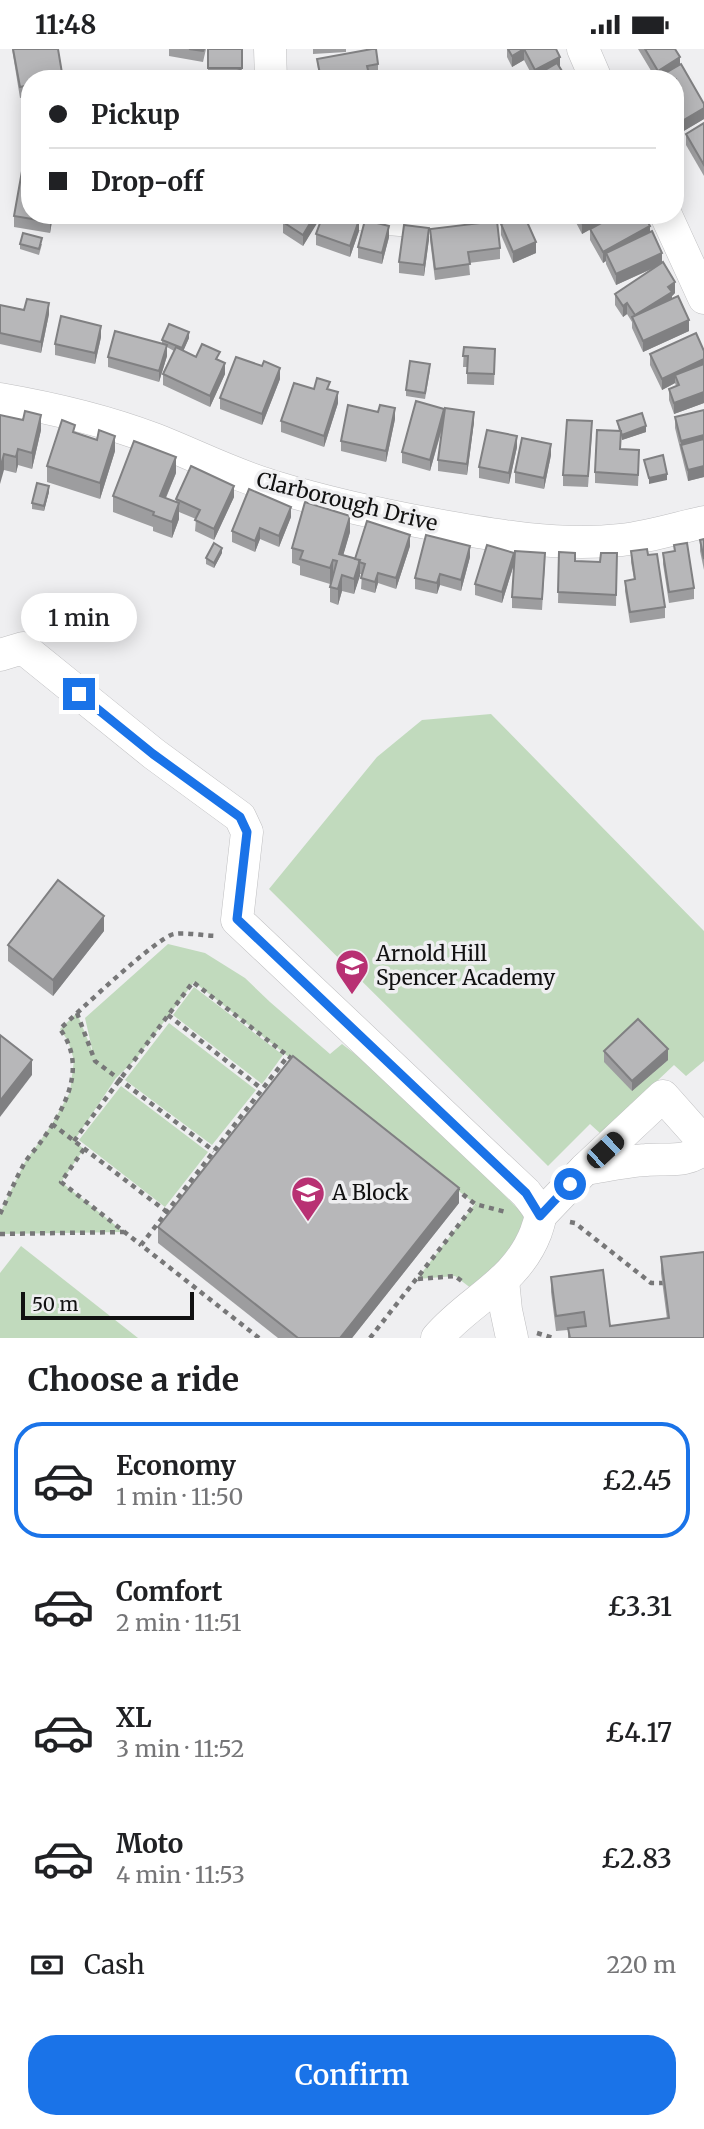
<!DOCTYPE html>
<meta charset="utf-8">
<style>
:root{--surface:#fff;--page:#f6f6f6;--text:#202124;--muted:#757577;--line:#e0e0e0;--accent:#1a73e8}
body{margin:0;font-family:Merriweather,serif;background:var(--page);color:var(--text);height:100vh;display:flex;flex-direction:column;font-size:26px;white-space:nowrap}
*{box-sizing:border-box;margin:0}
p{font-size:23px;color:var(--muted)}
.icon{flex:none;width:38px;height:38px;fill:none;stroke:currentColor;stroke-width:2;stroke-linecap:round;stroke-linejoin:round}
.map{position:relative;height:1289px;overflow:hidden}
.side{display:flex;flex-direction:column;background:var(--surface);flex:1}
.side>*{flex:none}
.hud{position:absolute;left:21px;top:21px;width:663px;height:154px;border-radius:28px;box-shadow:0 4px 18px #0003;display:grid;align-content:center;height:154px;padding:0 28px;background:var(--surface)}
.scale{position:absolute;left:21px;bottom:18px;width:173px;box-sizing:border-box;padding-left:7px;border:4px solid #111;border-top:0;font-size:19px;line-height:24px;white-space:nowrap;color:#111;-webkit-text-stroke:5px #efeff1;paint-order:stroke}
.end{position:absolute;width:32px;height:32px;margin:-16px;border:9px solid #1a73e8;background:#fff;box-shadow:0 0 0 4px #fff}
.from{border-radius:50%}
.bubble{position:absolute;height:49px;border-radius:24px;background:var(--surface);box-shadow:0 4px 18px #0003;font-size:23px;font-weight:600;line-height:49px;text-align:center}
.car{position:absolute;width:21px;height:42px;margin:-21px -10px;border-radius:9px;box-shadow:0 0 5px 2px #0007;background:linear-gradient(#222 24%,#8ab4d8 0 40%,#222 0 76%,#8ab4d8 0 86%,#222 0)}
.hud b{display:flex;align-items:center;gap:24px;height:66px;font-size:26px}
.hud b+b{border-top:2px solid var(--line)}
.hud i{width:18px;height:18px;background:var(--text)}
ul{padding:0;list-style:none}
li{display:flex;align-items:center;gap:21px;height:116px;margin:0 14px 10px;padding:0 14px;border:4px solid transparent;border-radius:28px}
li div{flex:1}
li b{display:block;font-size:26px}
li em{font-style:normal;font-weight:600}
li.on{border-color:var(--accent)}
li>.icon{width:63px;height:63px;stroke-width:1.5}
h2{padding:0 28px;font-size:32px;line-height:84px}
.pay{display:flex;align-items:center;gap:18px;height:77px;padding:0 28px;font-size:26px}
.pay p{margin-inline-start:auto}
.button{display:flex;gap:14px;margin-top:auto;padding:14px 28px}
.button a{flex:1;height:80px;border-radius:28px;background:var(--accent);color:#fff;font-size:28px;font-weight:600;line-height:80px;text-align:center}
.status{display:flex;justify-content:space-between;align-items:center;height:49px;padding:0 35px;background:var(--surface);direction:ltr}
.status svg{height:19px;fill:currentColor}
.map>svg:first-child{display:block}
</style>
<div class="status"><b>11:48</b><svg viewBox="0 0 49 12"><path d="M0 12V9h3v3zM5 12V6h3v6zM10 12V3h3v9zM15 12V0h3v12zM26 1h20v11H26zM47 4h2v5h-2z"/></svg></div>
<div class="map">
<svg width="704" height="1289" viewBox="0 0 704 1289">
<rect width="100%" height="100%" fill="#efeff1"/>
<g fill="#c1dabd">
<polygon points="491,665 704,882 704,1012 686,1027 674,1016 601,1085 590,1075 548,1117 269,840 377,708 422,671"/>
<polygon points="168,895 205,904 245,929 270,953 330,1005 342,995 398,1038 526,1168 525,1190 476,1243 455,1227 417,1230 475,1155 194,933 136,1010 116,1029 74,1092 84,1100 61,1133 124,1183 0,1185 0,1164 25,1113 52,1075 70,1043 74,1011 68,992 60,980 77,964 93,1004 85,969"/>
<polygon points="194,938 283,1006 262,1035 173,966"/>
<polygon points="169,974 256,1041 212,1096 125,1031"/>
<polygon points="121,1037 208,1103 165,1158 79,1091"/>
<polygon points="21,1197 138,1289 0,1289 0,1224"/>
</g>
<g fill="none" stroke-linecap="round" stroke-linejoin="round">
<g stroke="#bfbfc1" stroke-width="33">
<g id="minor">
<polyline points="270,0 271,30"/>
<polyline points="583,0 596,30"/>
<path d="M 364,166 C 400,174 441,174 477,166"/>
<polyline points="666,166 704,249"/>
<path d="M 0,350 C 52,359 104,371 154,390 C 193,405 231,425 272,437 C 324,453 378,465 432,475 C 493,486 558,498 621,491 C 649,488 677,479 704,473"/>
<path d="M 0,606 L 23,599 L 154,705 L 240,768 L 247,783 L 237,871 L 526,1144 C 531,1151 539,1159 540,1167 C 540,1173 537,1179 536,1183 C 516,1235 470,1250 437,1289"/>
<path d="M 585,1120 C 605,1117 626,1112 646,1111 C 667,1109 687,1115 704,1099"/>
<polyline points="540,1167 585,1120 663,1047 704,1093"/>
<polyline points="503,1231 506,1261 512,1289"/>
</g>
</g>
<g stroke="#777778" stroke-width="4.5" stroke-dasharray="5 5" stroke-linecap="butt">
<polyline points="77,964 95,1012 214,1102"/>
<polyline points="168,966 262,1040"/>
<polyline points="52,1075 167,1163"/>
<polyline points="74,1092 193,933 288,1007"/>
<polyline points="84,1100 61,1133 141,1196"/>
<polyline points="455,1139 475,1155 506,1163"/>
<path d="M 0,1165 C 8,1149 15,1131 24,1115 C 28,1108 35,1101 40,1094 C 65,1060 88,1018 60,980 C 77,964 157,888 174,885 C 187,883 204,887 218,887"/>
<polyline points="570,1173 575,1174 651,1234 663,1234"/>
<polyline points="0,1185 124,1183"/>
<polyline points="418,1230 455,1227 463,1233"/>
<polyline points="537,1284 553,1289"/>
<polyline points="259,1289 141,1196 288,1007 295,1012"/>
<polyline points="370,1289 475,1155"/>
</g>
<use href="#minor" stroke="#fff" stroke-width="32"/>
</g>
<g fill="#9d9d9f">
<polygon points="12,0 58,0 30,30 30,47 20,49"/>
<polygon points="169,0 206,0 203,13 169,7"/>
<polygon points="208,0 242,0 242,27 243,30 208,30"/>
<polygon points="313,0 346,0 346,3 313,5"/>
<polygon points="507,0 556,0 560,8 533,28 524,11 512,18 507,8"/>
<polygon points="638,0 675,0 680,15 704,55 704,70 682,83 676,72 676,30 656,30"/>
<polygon points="317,10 378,15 378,26 369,28 369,30 319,30"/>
<polygon points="30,53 30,120 25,119 27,87 24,87 24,76"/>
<polygon points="704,74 704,127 686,96 686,85"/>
<polygon points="30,166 53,166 50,184 14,178 14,167"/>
<polygon points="266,166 283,166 271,174"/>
<polygon points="321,166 303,197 283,184 283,173"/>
<polygon points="572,166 644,166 662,214 675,244 672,247 672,250 689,282 643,303 632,279 632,273 627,265 623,268 615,256 615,245 656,218 616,236 606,215 606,212 603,214 590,191 590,180 582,185"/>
<polygon points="501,175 536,204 513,214 501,186"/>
<polygon points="430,180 500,199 500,210 469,214 470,226 435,231 430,191"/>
<polygon points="359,182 350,208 316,196 316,185"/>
<polygon points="389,188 382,215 358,209 358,198"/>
<polygon points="429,190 424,227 399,224 399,213"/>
<polygon points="20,195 42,195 39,206 20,200"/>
<polygon points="0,256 49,265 41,304 0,295"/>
<polygon points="101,288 95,315 55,306 55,295"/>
<polygon points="189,289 183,302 196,308 220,312 225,325 210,358 163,336 163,325 174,302 167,298 167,307 159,333 108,318 108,308 162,295 162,291"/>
<polygon points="464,298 495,311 494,336 467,335 467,318 463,318"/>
<polygon points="704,302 704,354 674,365 669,351 669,340 676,337 675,334 662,341 650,316 650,305"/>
<polygon points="430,321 425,350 406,347 406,341"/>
<polygon points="280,330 262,376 220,360 220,349"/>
<polygon points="314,340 330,341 338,354 324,398 281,383 281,372"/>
<polygon points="416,352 474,373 467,426 438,422 438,411 443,377 430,422 402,414 402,403"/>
<polygon points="704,361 704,428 688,432 675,379 675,368"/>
<polygon points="0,366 41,381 32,420 18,416 16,424 4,421"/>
<polygon points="395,370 386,413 341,402 341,392"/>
<polygon points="617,372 646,383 622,391 621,387 620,400 639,412 638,437 595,434 595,423 619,382"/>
<polygon points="592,383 588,438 563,437 563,426"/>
<polygon points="75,384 115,402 100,450 47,433 47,417"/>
<polygon points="517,398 509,435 479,429 479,418"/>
<polygon points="551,406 544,440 515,434 515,423"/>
<polygon points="176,424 166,449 176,453 176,450 234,448 214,491 195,482 196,470 179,463 179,470 172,489 153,482 153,478 113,463 113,447"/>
<polygon points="49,443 44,462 32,460 32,454"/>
<polygon points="291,468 279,498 260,490 255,503 232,493 232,482"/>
<polygon points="350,483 343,506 355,510 410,497 396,540 378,534 375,544 361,540 362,525 360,525 354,545 342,542 338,556 330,553 330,535 300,526 300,517 292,514 292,499"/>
<polygon points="704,490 704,521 700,502 700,491"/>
<polygon points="674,496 694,539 694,550 669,554 663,515 663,504 674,502"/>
<polygon points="631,502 648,506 665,558 665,569 630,574 625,542 625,532 634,530 631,513"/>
<polygon points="559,503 575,512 600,513 617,504 616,557 558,554"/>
<polygon points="222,504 214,519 206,515 206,509"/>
<polygon points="470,508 461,542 440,536 437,545 415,540 415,529"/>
<polygon points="514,515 502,554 475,546 475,535"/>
<polygon points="545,515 542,561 512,559 512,548"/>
<polygon points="104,882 53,947 8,912 8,896"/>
<polygon points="604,1002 668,1011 632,1042 604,1013"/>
<polygon points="459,1154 352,1289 278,1289 158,1194 158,1178"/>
<polygon points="661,1208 704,1289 568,1289 568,1281 556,1282 551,1243 551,1228 610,1277 667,1270 661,1224"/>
</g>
<g fill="#808082">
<polygon points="524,0 524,11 512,18 512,7"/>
<polygon points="560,8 560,19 535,30 535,21"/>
<polygon points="680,8 680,19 658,30 658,22"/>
<polygon points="704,59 704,70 682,83 682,72"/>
<polygon points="52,166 53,166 50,184 50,173"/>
<polygon points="271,166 283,166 271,174"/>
<polygon points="315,166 321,166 321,168 303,197 303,186"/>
<polygon points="596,166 617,166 582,185 582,174"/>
<polygon points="359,171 359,182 350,208 350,197"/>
<polygon points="389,177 389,188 382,215 382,204"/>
<polygon points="650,177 650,188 606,204 606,212 603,214 603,203"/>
<polygon points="429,179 429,190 424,227 424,216"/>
<polygon points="536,193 536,204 513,214 513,203"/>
<polygon points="662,204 662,215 616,236 616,225"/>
<polygon points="675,233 675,244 672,247 672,254 635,266 668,238"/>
<polygon points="49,254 49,265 41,304 41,293"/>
<polygon points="627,254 627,265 623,268 623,257"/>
<polygon points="689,271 689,282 643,303 643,292"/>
<polygon points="101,277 101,288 95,315 95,304"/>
<polygon points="189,283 189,289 182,305 182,299"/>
<polygon points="167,296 167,307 159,333 159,322"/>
<polygon points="704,310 704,321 675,326 675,334 662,341 662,330"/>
<polygon points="225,314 225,325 210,358 210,347"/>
<polygon points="280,319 280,330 262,376 262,365"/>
<polygon points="338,343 338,354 324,398 324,387"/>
<polygon points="704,343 704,354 674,365 674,354"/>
<polygon points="395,359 395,370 386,413 386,402"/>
<polygon points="444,360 444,371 430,422 430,411"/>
<polygon points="474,363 474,373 467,426 467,415"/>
<polygon points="41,366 41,381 32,420 32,404"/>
<polygon points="646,377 646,383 622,391 622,386"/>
<polygon points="704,386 704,397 681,396 681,403 681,392"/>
<polygon points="115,387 115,402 100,450 100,434"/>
<polygon points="517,387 517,398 509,435 509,424"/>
<polygon points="551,395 551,406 544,440 544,429"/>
<polygon points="18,400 18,416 16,424 16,408"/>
<polygon points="4,405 4,421 0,435 0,420"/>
<polygon points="176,408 176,424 160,462 160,447"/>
<polygon points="704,417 704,428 688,432 688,421"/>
<polygon points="667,425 667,431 649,435 649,429"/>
<polygon points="49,437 49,443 44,462 44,457"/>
<polygon points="234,437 234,448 214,491 214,480"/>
<polygon points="179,454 179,470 172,489 172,473"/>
<polygon points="291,458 291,468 279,498 279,487"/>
<polygon points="350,467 350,483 339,521 339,505"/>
<polygon points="260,479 260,490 255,503 255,492"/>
<polygon points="410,486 410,497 396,540 396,529"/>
<polygon points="470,497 470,508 461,542 461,531"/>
<polygon points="222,499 222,504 214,519 214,514"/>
<polygon points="514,504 514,515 502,554 502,543"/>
<polygon points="333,511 333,527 330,535 330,519"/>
<polygon points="360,511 360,527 354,545 354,530"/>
<polygon points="378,524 378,534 375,544 375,533"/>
<polygon points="440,525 440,536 437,545 437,534"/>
<polygon points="342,526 342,542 338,556 338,540"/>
<polygon points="104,867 104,882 53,947 53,931"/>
<polygon points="668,1000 668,1011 632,1042 632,1032"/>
<polygon points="32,1011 32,1026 0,1068 0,1052"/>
<polygon points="459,1139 459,1154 352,1289 340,1289"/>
</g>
<g fill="#b7b7b9" stroke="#808082" stroke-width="2">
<polygon points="13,0 58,0 63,30 30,30 30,36 20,38"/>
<polygon points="189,0 204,0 203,2"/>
<rect x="208" y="0" width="34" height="19"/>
<polygon points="372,0 376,0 378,15 367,17 369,25 356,28 356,30 321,30 317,10"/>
<polygon points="508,0 556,0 560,8 535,21 524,0 512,7"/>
<polygon points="645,0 675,0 680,8 658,22"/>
<polygon points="557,14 567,30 530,30"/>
<polygon points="681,15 704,55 704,59 682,72 676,61 676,30 657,29"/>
<polygon points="240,21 243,30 214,30 214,29"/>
<polygon points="26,52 30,53 30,76 24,76"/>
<polygon points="704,74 704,116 686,85"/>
<polygon points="27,83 30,83 30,109 25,108"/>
<polygon points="22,122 30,123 30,166 52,166 50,173 14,167"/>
<polygon points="287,166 315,166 303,186 283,173"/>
<polygon points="323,166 345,166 359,171 350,197 316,185"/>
<polygon points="522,166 524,166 536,193 513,203 501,175"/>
<polygon points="578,166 596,166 582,174"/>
<polygon points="616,166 644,166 650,177 603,203 590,180"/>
<polygon points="365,171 389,177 382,204 358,198"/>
<polygon points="497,172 500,199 468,203 470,215 435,220 430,180"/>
<polygon points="404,176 429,179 424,216 399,213"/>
<polygon points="652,182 662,204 616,225 606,204"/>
<polygon points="23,184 42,189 39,200 20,195"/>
<polygon points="663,213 675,233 668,238 672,243 635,266 627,254 623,257 615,245"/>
<polygon points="678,247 689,271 643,292 632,268"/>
<polygon points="27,250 49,254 41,293 0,284 0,256 24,261"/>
<polygon points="61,267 101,277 95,304 55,295"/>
<polygon points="169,275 189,283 182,299 162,291"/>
<polygon points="115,282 167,296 159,322 108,308"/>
<polygon points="696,284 704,302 704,310 662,330 650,305"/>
<polygon points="202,295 220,303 216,310 225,314 210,347 163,325 176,298 196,308"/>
<polygon points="464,298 495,300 494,325 467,324 468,307 463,307"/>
<polygon points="236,308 262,317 264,312 280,319 262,365 220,349"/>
<polygon points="410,312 430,315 425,344 406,341"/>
<polygon points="704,315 704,343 674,354 669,340 679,336 675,326"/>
<polygon points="317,329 330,333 327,340 338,343 324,387 281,372 294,334 314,340"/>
<polygon points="416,352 444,360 430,411 402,403"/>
<polygon points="348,356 378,363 380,356 395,359 386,402 341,392"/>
<polygon points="445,359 474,363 467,415 438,411"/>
<polygon points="704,361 704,386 681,392 675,368"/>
<polygon points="25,362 41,366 32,404 18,400 16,408 4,405 0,420 0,366 23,371"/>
<polygon points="642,364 646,377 622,386 617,372"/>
<polygon points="62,371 75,376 73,383 97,391 99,381 115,387 100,434 47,417"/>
<polygon points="567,371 592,372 588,427 563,426"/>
<polygon points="487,381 517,387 509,424 479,418"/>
<polygon points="597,381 621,382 620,400 639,401 638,426 595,423"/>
<polygon points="522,389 551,395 544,429 515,423"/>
<polygon points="704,390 704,417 688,421 681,396"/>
<polygon points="134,392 176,408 160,447 179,454 172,473 153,466 154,463 113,447"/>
<polygon points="663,406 667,425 649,429 644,411"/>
<polygon points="191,417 234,437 214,480 195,471 200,461 176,450"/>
<polygon points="37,434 49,437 44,457 32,454"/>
<polygon points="249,440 291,458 279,487 260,479 255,492 232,482"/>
<polygon points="305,453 350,467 339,505 360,511 354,530 342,526 338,540 330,538 337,512 333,511 330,519 300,510 303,502 292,499"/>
<polygon points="367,472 410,486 396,529 378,524 375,533 361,529 365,515 359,513 360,511 355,510"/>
<polygon points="426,486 470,497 461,531 440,525 437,534 415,529"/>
<polygon points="704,490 704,510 700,491"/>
<polygon points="214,494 222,499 214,514 206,509"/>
<polygon points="687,494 694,539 669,543 663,504 675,502 674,496"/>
<polygon points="487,496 514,504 502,543 475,535"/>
<polygon points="647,500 648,506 657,505 665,558 630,563 625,532 635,530 631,502"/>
<polygon points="515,502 545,504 542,550 512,548"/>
<polygon points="559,503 575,504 575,512 600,513 601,504 617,504 616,546 558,543"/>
<polygon points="58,831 104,867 53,931 8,896"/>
<polygon points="638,970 668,1000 632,1032 604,1002"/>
<polygon points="0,986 32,1011 0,1052"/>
<polygon points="293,1007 459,1139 340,1289 298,1289 158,1178"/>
<polygon points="704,1203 704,1289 570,1289 568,1279 586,1277 584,1263 556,1267 551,1228 603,1221 610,1277 669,1269 661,1208"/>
</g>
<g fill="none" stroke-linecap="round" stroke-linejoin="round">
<polyline stroke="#1a73e8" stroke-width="9" points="79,645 153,705 240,768 247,783 237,870 526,1144 540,1167 570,1135"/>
</g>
<defs>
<g id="school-pin" transform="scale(1.75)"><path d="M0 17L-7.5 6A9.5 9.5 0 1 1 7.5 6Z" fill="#b83173" stroke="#efeff1"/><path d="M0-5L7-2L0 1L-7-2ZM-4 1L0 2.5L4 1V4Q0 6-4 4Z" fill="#fff"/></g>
</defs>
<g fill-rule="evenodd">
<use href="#school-pin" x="352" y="917"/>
<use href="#school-pin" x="308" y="1144"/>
</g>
<g text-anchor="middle" stroke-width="7" stroke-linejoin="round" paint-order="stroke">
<g font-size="21" fill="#111" stroke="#efeff1">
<text transform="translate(347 453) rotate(14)" y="7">Clarborough Drive</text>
</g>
<g font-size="21" fill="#111" stroke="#efeff1" text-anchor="start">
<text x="376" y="912">Arnold Hill<tspan x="376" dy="24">Spencer Academy</tspan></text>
<text x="332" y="1151">A Block</text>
</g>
</g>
</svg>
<div class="scale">50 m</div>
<i class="end from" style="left:570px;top:1135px"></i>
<i class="end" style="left:79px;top:645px"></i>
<div class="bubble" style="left:21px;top:544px;width:116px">1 min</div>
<i class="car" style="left:605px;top:1101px;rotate:47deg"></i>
<div class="hud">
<b><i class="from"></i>Pickup</b>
<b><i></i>Drop-off</b>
</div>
</div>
<section class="side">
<h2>Choose a ride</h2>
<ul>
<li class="on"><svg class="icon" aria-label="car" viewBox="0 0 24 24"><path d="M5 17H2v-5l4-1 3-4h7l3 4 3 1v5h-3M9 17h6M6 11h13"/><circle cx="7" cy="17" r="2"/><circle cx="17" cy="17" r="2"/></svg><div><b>Economy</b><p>1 min · 11:50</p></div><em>£2.45</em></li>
<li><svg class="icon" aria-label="car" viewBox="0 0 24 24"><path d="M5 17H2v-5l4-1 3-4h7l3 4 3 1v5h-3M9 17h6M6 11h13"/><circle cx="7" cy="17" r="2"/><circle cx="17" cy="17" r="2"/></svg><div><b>Comfort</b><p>2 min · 11:51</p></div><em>£3.31</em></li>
<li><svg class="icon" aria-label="car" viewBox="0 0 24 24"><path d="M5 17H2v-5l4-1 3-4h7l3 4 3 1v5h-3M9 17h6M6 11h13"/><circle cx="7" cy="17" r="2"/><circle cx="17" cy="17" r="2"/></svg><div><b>XL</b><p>3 min · 11:52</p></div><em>£4.17</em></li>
<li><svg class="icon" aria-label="car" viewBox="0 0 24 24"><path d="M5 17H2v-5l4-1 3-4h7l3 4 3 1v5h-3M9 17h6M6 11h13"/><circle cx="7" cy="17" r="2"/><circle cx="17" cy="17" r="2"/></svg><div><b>Moto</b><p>4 min · 11:53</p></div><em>£2.83</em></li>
</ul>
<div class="pay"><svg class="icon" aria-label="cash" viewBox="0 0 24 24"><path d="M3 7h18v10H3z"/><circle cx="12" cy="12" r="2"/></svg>Cash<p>220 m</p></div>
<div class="button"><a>Confirm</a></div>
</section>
